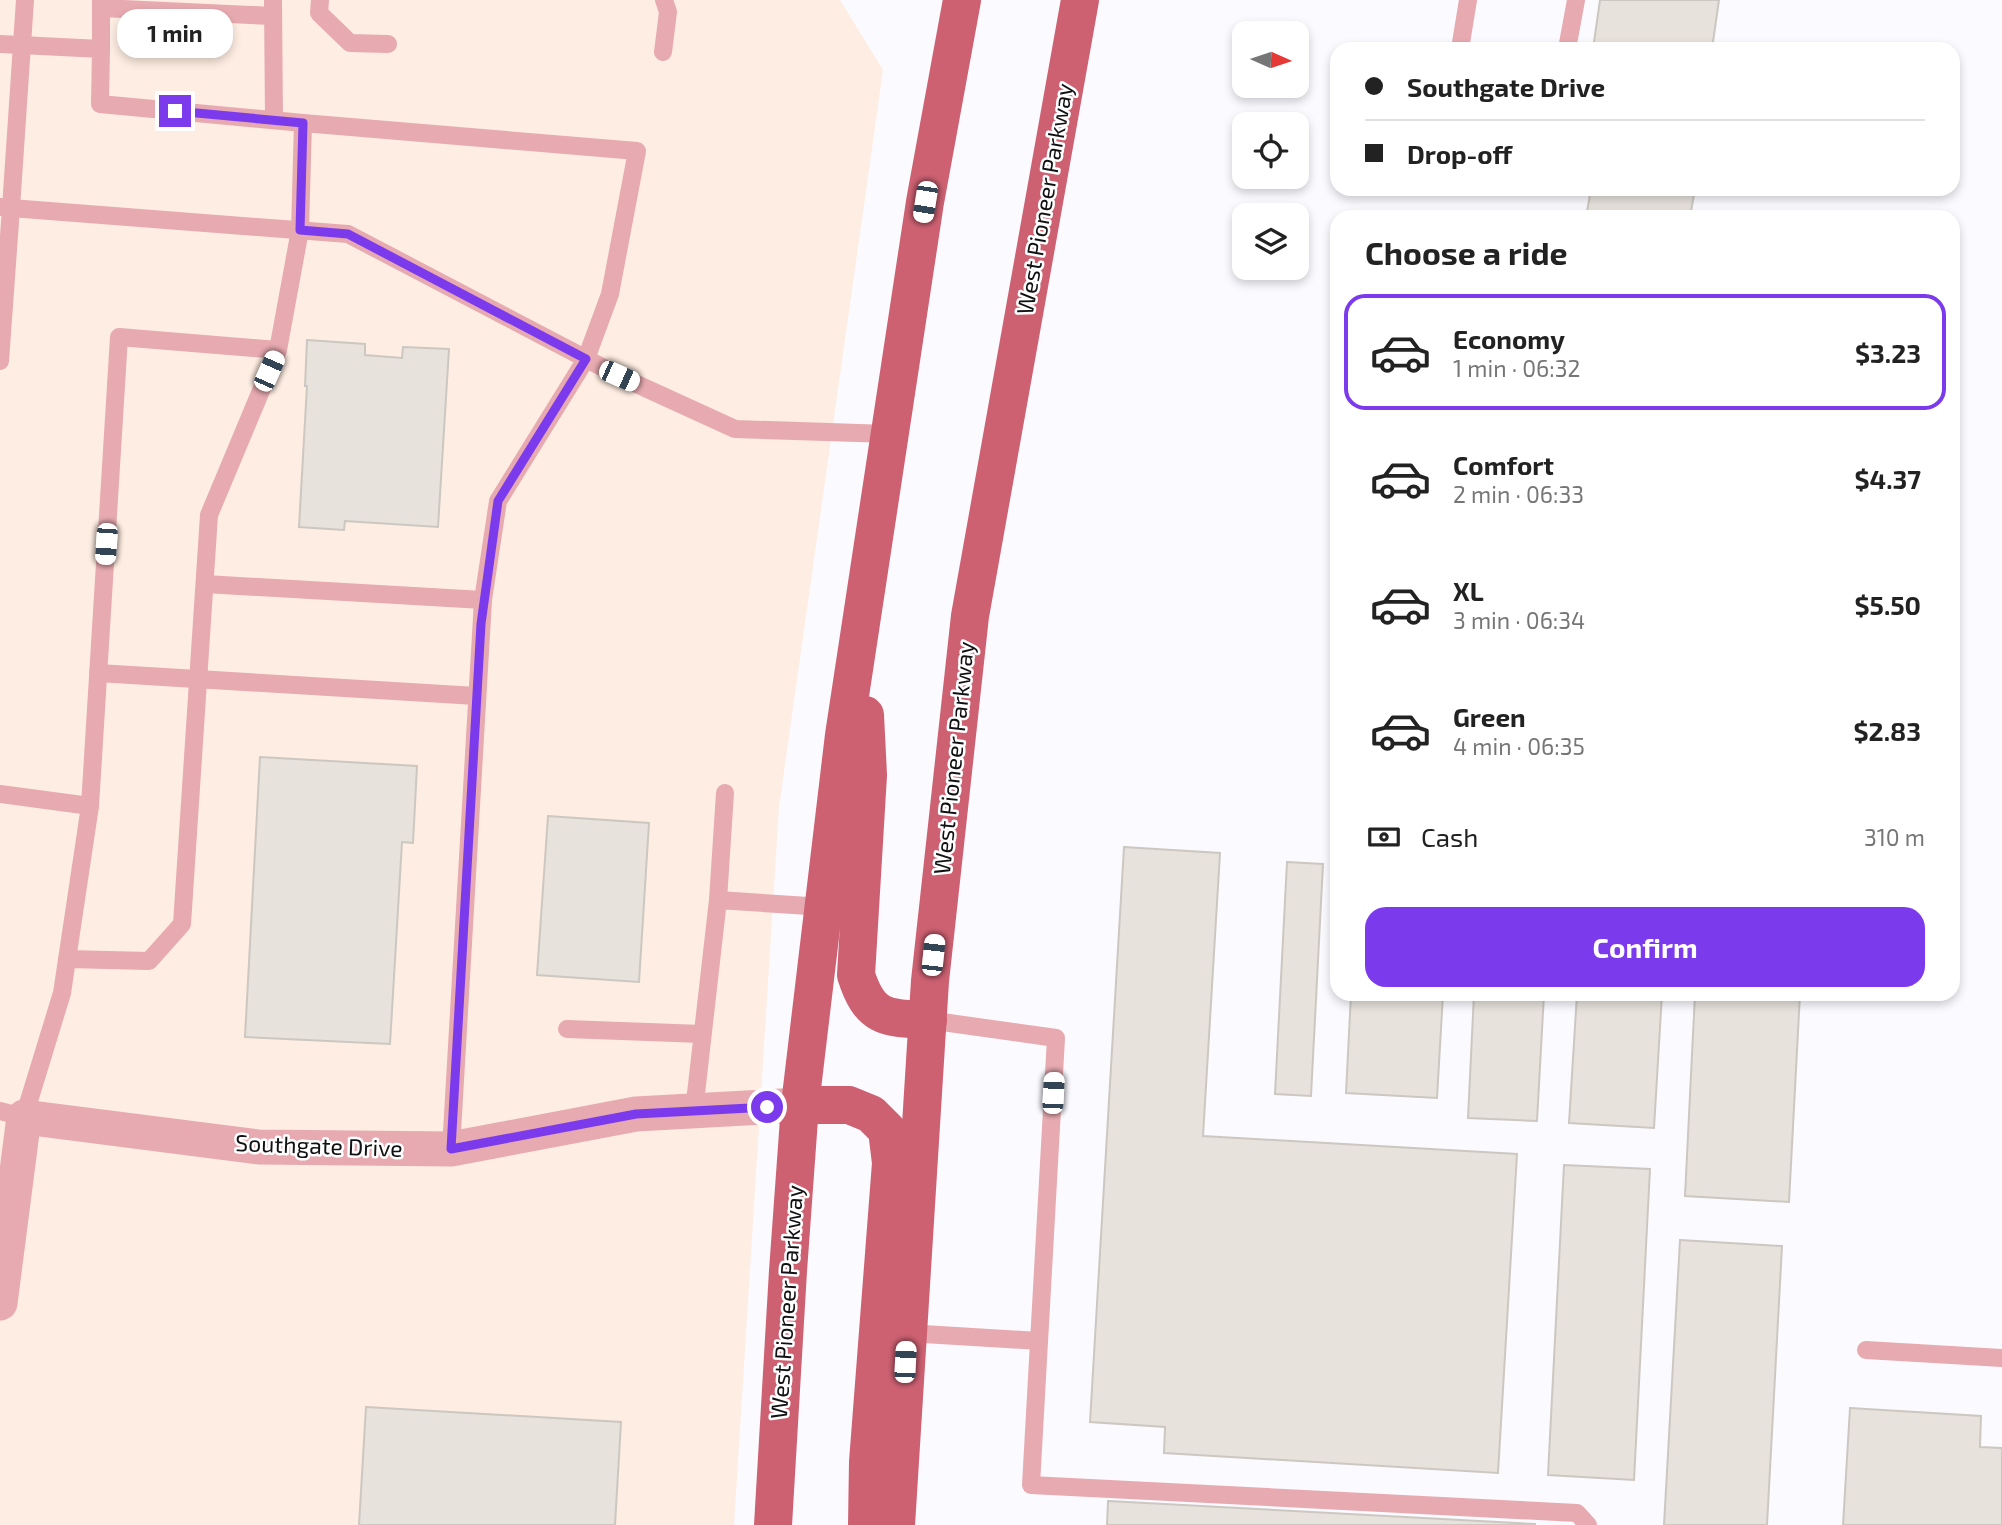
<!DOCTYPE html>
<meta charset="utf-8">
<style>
:root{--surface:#fff;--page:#f2f2f2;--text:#222;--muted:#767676;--line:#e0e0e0;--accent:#7c3aed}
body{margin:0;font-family:"Exo 2",sans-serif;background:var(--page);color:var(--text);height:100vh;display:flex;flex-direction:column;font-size:26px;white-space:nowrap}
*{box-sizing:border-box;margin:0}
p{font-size:23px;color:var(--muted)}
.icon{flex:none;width:38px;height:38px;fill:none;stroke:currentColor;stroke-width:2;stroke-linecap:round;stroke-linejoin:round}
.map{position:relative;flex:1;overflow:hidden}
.panel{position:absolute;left:1330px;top:210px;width:630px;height:791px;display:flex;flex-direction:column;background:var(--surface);border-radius:21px;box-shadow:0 4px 10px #0003}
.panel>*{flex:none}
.banner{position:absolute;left:1330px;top:42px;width:630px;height:154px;border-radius:21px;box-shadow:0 4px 10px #0003;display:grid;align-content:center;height:154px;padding:0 35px;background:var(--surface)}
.needle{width:46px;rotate:93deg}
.buttons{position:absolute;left:1232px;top:21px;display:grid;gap:14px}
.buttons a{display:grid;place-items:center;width:77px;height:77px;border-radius:14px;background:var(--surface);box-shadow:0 4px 10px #0003;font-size:35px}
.end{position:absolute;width:32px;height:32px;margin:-16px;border:9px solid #7c3aed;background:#fff;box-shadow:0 0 0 4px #fff}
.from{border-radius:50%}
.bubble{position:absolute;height:49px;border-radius:21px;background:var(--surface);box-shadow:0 4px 10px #0003;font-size:23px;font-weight:700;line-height:49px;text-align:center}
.car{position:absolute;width:21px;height:42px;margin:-21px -10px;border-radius:9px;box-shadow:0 0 5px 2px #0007;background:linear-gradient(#fff 24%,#345 0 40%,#fff 0 76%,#345 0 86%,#fff 0)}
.banner b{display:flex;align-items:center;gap:24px;height:66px;font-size:26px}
.banner b+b{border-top:2px solid var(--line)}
.banner i{width:18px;height:18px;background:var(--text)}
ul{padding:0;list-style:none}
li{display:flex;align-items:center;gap:21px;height:116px;margin:0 14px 10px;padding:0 21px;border:4px solid transparent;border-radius:21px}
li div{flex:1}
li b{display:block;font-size:26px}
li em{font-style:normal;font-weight:700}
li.current{border-color:var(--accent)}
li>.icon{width:63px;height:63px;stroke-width:1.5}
h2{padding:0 35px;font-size:32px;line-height:84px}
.pay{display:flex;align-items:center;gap:18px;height:77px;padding:0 35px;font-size:26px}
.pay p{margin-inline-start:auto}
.cta{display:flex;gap:14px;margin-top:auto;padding:14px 35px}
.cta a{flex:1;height:80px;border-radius:21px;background:var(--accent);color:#fff;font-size:28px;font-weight:700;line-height:80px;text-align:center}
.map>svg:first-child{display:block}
</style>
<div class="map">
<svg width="2002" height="1525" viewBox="0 0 2002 1525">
<rect width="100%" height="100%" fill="#fbfaff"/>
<polygon fill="#feede2" points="0,0 840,0 883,70 779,807 734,1525 0,1525"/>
<g fill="#e7e2dc" stroke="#ccc7c1" stroke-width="2">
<polygon points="1600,0 1719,0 1712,49 1593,49"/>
<polygon points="1591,189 1695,189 1690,217 1586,217"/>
<polygon points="307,340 365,344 365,355 402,358 403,347 449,349 438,527 345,521 344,530 299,527 307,386 305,386"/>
<polygon points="260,757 417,766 413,843 402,842 390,1044 245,1037"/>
<polygon points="548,816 649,823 639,982 537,975"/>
<polygon points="1124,847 1220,853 1203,1136 1517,1154 1498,1473 1164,1453 1165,1427 1090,1422"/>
<polygon points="1287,862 1323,864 1311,1096 1275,1094"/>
<polygon points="1351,994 1443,994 1437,1098 1346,1093"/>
<polygon points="1474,994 1544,994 1537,1121 1468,1118"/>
<polygon points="1577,994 1662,994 1654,1128 1569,1123"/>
<polygon points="1695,994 1800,994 1789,1202 1685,1196"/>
<polygon points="1564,1165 1650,1169 1634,1480 1548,1475"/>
<polygon points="1680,1240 1782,1246 1767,1525 1664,1525"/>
<polygon points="366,1407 621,1422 615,1525 359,1525"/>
<polygon points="1850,1408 1981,1416 1980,1447 2002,1448 2002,1525 1843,1525"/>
<polygon points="1108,1501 1535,1524 1535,1525 1107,1525"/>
</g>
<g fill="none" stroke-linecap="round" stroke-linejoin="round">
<g stroke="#e7aab0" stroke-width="18">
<polyline points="25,0 11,208 348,234 619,376 735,429 889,434"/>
<polyline points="101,0 101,49"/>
<polyline points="273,0 274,120"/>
<polyline points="320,0 319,13 350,43 388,44"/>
<polyline points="101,8 273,16"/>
<polyline points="0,44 101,49 100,104 303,123 300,230 278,350 119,337 90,806"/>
<polyline points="1460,49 1468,0"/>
<polyline points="1567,49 1576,0"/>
<polyline points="663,52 668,12 664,0"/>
<polyline points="303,123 637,151 610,294 586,359 498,501 483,600 451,1149"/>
<polyline points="0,207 11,208 0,361"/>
<polyline points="205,584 483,600"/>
<polyline points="98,673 476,696"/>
<polyline points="0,794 90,806 62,993 24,1117 0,1111"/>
<polyline points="718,900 725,793"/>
<polyline points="67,959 149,961 182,924 209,515 278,350"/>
<polyline points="928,1020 1056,1038 1031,1485 1577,1513 1588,1525"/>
<polyline points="567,1029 702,1034"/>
<polyline points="694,1111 718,900 824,907"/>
<polyline points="907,1333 1039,1341"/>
<polyline points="1866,1350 2002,1358"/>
</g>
<polyline stroke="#e7aab0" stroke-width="35" points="0,1303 24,1117 259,1147 451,1149 636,1114 800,1105"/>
<g stroke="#cd6172" stroke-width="38">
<path d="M 865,715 L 868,775 L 856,975 C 870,1019 886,1018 928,1020"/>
<polyline points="800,1105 849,1105 871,1114 887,1130 891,1163 868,1462 867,1525"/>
<polyline points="773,1525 788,1271 800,1105 844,735 925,202 962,0"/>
<polyline points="896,1525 930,981 970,616 1080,0"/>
</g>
</g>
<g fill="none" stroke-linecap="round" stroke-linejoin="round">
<polyline stroke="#7c3aed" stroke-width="9" points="175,111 303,123 300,230 348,234 586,359 498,501 481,624 451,1149 636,1114 767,1107"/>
</g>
<g text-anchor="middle" stroke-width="5" stroke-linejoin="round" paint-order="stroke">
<g font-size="23" fill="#111113" stroke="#fff">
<text transform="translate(1045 199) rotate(-80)" y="8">West Pioneer Parkway</text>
<text transform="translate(954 758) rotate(-84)" y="8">West Pioneer Parkway</text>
<text transform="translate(319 1146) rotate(2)" y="8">Southgate Drive</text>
<text transform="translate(787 1302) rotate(-86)" y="8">West Pioneer Parkway</text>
</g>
</g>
</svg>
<div class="buttons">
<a><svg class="needle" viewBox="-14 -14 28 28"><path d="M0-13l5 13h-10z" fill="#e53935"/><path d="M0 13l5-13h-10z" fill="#767676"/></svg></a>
<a><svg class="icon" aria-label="locate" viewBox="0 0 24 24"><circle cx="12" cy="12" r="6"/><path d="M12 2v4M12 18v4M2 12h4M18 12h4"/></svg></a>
<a><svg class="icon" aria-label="layers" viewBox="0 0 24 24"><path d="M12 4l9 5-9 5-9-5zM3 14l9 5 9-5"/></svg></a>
</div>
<i class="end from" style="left:767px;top:1107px"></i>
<i class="end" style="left:175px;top:111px"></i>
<div class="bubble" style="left:117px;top:9px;width:116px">1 min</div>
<i class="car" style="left:925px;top:202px;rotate:189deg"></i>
<i class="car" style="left:269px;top:371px;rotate:24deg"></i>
<i class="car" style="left:619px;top:376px;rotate:114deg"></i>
<i class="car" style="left:106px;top:544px;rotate:184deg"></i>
<i class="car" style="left:933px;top:955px;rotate:6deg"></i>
<i class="car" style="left:1053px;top:1093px;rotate:3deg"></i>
<i class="car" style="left:905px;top:1362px;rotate:3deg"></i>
<div class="banner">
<b><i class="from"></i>Southgate Drive</b>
<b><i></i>Drop-off</b>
</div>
<section class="panel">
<h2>Choose a ride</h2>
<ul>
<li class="current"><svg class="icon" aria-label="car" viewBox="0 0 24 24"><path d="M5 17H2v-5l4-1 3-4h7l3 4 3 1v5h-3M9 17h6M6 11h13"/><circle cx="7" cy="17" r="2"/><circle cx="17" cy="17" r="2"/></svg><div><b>Economy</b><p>1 min · 06:32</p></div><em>$3.23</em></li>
<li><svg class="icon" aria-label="car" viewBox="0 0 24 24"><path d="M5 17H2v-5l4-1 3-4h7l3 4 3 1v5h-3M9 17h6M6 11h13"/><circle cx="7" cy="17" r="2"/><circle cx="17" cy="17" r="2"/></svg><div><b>Comfort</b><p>2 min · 06:33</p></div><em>$4.37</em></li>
<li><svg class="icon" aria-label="car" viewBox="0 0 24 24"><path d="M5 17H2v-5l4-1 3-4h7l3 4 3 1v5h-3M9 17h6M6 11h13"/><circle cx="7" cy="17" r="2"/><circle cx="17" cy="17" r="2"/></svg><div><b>XL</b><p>3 min · 06:34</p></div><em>$5.50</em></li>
<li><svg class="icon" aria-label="car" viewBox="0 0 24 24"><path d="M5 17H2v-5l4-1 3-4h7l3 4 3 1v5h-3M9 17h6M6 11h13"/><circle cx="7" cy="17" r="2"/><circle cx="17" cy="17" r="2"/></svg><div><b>Green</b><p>4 min · 06:35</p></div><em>$2.83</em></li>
</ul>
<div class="pay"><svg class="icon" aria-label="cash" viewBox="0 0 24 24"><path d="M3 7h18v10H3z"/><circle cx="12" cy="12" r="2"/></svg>Cash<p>310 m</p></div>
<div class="cta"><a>Confirm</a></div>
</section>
</div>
